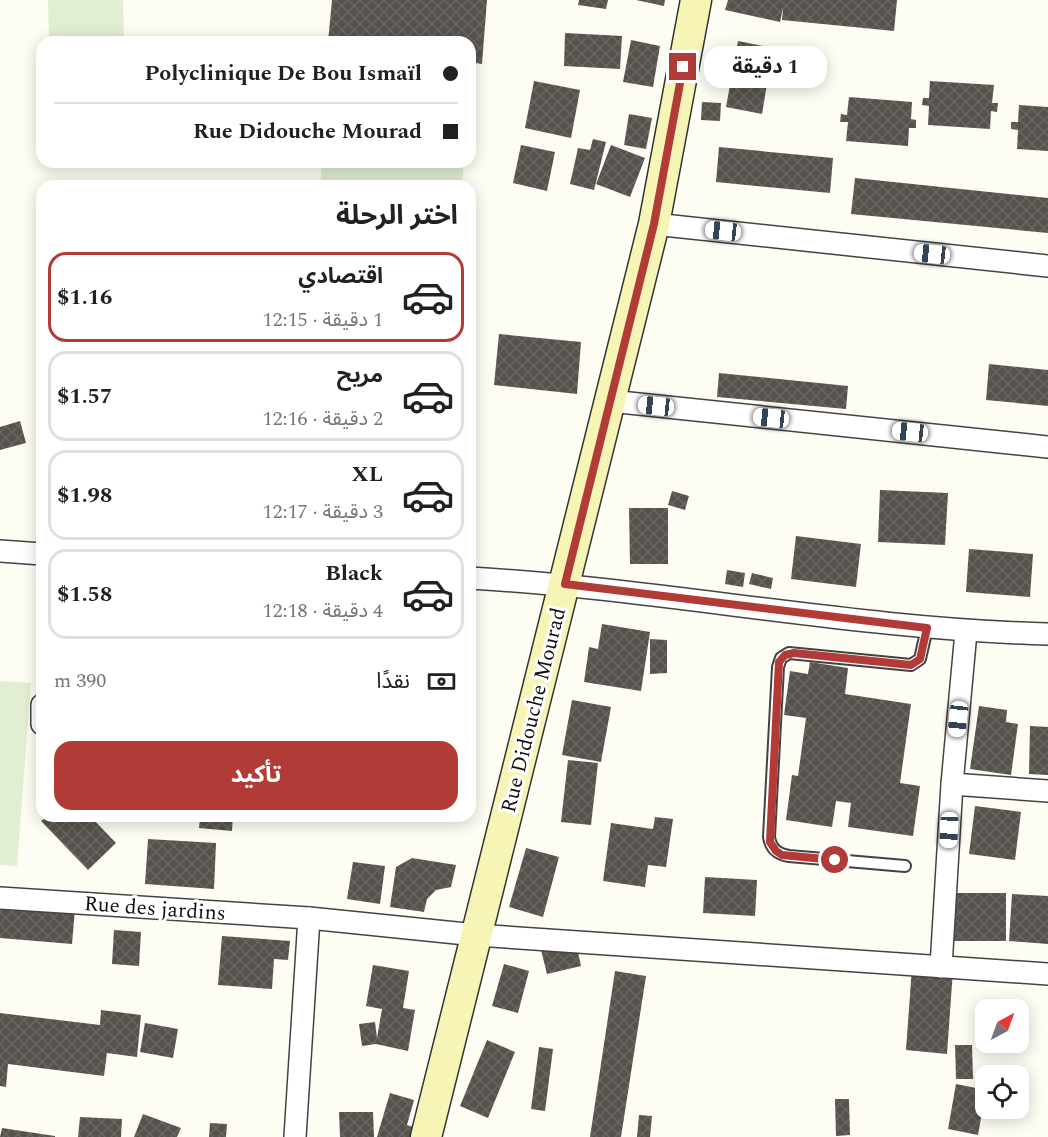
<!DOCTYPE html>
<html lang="ar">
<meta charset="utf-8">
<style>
:root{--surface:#fff;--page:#f2f2f2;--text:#202124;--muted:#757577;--line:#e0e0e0;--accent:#b13b36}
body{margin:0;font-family:Spectral,"Noto Sans Arabic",serif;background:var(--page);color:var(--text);direction:rtl;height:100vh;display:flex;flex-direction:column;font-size:22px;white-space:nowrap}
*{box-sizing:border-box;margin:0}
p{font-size:20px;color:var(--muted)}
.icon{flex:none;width:33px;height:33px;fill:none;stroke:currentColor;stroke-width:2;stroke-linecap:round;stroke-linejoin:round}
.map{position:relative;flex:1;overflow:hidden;direction:ltr}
.side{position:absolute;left:36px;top:180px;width:440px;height:642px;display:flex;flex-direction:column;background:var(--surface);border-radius:18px;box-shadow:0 3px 15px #0003;direction:rtl}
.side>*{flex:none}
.hud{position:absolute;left:36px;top:36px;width:440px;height:132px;border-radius:18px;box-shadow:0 3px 15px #0003;direction:rtl;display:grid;align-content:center;height:132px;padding:0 18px;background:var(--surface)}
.needle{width:39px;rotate:41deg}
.controls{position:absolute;left:975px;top:999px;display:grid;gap:12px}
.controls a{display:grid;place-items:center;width:54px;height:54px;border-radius:12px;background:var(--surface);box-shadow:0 3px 15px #0003;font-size:30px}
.end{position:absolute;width:27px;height:27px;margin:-14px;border:8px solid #b13b36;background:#fff;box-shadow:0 0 0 3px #fff}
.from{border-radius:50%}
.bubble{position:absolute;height:42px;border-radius:18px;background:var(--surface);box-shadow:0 3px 15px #0003;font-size:20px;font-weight:700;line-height:42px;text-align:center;direction:rtl}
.car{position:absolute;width:18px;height:36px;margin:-18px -9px;border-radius:8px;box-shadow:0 0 4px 2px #0007;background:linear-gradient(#fff 24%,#345 0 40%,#fff 0 76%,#345 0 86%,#fff 0)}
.hud b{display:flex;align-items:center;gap:21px;height:57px;font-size:22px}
.hud b+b{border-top:2px solid var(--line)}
.hud i{width:15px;height:15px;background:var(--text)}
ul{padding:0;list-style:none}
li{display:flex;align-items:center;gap:18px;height:90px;margin:0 12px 9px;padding:0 6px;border:3px solid var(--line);border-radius:18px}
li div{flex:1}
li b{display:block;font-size:22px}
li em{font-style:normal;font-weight:700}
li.active{border-color:var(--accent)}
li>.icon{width:54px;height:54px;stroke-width:1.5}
h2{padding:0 18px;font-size:27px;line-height:72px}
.pay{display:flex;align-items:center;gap:15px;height:66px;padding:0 18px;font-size:22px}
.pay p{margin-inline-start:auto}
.cta{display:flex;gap:12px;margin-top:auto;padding:12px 18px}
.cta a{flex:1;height:69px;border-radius:18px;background:var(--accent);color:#fff;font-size:24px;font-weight:700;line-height:69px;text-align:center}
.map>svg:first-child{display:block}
</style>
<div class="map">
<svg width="1048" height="1137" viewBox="0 0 1048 1137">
<defs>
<pattern id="building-cross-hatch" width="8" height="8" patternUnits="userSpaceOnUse" patternTransform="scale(1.5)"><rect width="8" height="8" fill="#57524d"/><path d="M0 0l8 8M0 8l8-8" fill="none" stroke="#6a6662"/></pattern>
</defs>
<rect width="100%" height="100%" fill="#fefdf4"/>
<g fill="#e1eed1">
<polygon points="48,0 123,0 124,42 49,42"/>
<polygon points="322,162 464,162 462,186 320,186"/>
<polygon points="0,681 31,683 17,866 0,865"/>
</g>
<g fill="url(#building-cross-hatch)">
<polygon points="332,0 487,0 482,64 470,62 470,42 328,42"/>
<polygon points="579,0 608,0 606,9 578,5"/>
<polygon points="636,0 665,0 664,6"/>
<polygon points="728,0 897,0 894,31 782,20 783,8 780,22 725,10"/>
<polygon points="565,33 622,36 620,69 564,66"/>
<polygon points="631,40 660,46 653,87 623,82"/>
<polygon points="738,41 773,48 762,114 726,107"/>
<polygon points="534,81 580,90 571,138 525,128"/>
<polygon points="930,81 994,85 992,103 998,103 997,112 991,111 990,129 928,125 929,106 922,105 923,98 929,98"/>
<polygon points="849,97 912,102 911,119 916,120 916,128 909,128 908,146 846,141 848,122 840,122 841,114 847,115"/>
<polygon points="702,102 721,103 720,121 701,120"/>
<polygon points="1019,105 1048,107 1048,151 1017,149 1018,130 1011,129 1011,122 1018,122"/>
<polygon points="629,114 652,118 646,149 624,145"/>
<polygon points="593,139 606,142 594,190 570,184 578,148 590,150"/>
<polygon points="521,145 555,152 547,191 513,183"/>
<polygon points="611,145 645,158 630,197 596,184"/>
<polygon points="719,147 833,158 830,193 716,182"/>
<polygon points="855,178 1048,198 1048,233 851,214"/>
<polygon points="499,334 581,342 577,394 494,385"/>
<polygon points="989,364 1048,370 1048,406 986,400"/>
<polygon points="719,373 848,386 846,409 717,397"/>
<polygon points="20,421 26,443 0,450 0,427"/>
<polygon points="880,490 948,493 945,545 878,542"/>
<polygon points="672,491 689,496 685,510 668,505"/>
<polygon points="629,508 668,508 668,564 630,564"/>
<polygon points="796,536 861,544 856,587 791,579"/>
<polygon points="969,549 1033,554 1030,597 966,592"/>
<polygon points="727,570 745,573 743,587 725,584"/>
<polygon points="752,573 773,578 771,589 749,584"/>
<polygon points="602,624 650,632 641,691 584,682 589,647 598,649"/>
<polygon points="650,639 667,640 667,673 650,674"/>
<polygon points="810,662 848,668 845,694 911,704 900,783 920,786 913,836 848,827 851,803 836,801 832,827 786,820 792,775 798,776 806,718 784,715 790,671 808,674"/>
<polygon points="572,700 611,707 601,762 562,755"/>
<polygon points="979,706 1007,710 1006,722 1018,724 1011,775 970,769"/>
<polygon points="1030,726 1048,727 1048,775 1029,774"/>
<polygon points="568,760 598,763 591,825 561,822"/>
<polygon points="975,806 1021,812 1015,860 969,854"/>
<polygon points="47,816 90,816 116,843 88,870 41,821"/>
<polygon points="200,816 233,816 232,831 199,828"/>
<polygon points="655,817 673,819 666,867 648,865 645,887 603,881 611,823 653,829"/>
<polygon points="148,839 216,843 214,889 145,884"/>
<polygon points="526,848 559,857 543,917 509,907"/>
<polygon points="412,858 456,865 451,887 436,890 427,899 424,912 390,907 396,867"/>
<polygon points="353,862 385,866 380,904 347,899"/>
<polygon points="705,877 757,880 755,916 703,913"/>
<rect x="951" y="893" width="55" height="48"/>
<polygon points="1012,894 1048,896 1048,944 1009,941"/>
<polygon points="0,903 75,909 72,944 0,938"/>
<polygon points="114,930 141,932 139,966 112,964"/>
<polygon points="222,936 290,941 288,960 274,959 272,989 218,985"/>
<polygon points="576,943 581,966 547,974 541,950"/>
<polygon points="504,964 529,971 518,1013 492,1006"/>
<polygon points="373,965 409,971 403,1008 415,1010 408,1051 376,1044 362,1046 359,1024 375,1022 377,1038 382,1009 366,1006"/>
<polygon points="912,967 953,970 947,1054 906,1050"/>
<polygon points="615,971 646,976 621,1137 590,1137"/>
<polygon points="101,1010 141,1015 137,1057 107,1053 104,1076 8,1064 6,1087 0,1086 0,1013 100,1025"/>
<polygon points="145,1023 178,1029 173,1058 140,1052"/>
<polygon points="487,1040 515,1052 488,1118 460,1106"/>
<polygon points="955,1045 972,1045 973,1079 956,1079"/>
<polygon points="539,1047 553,1049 545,1111 531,1109"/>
<polygon points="956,1084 986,1090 978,1135 948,1129"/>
<polygon points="390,1093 414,1100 407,1125 416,1128 414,1137 377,1137"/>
<polygon points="835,1099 849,1099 850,1135 836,1136"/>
<polygon points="339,1112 373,1112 374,1137 340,1137"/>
<polygon points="143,1114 181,1128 177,1137 134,1137"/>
<polygon points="639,1115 652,1116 650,1137 637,1137"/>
<polygon points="80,1117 122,1119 121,1137 78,1137"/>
<polygon points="210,1123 227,1124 226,1137 209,1137"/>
<polygon points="2,1128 55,1136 55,1137 0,1137"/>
</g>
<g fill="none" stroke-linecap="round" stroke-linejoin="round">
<g stroke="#434343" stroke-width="14">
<path id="service" d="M 905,866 L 789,856 C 777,854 771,849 769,837 L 778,667 L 781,658 L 789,653 L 911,665 L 920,659 L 927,628"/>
</g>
<g stroke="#434343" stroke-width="24">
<g id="minor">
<polyline points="654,224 1048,266"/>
<polyline points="610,401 1048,447"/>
<polyline points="0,551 42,554"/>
<path d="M 470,578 C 663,589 854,629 1048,634"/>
<polyline points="42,705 42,724"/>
<polyline points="952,784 1048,791"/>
<polyline points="0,898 309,918 476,935 1048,974"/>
<polyline points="941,967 952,784 966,632"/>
<polyline points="295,1137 309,918"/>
</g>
</g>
<g stroke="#323232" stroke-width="33">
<polyline id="secondary" points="426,1137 654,224 696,0"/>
</g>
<use href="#service" stroke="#fff" stroke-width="10"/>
<use href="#minor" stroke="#fff" stroke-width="21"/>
<use href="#secondary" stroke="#f6f5b6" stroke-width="30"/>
</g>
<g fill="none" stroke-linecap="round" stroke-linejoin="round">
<polyline stroke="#b13b36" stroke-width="8" points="683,67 654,224 565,584 927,628 920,659 911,665 794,653 785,655 779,662 770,842 776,851 782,855 835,860"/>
</g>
<g text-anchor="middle" stroke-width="6" stroke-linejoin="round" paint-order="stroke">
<g font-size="21" fill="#101010" stroke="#fff">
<text transform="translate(533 710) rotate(-76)" y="7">Rue Didouche Mourad</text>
<text transform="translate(155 908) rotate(4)" y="7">Rue des jardins</text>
</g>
</g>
</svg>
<div class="controls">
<a><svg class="needle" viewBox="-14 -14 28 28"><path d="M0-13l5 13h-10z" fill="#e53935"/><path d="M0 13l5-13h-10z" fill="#757577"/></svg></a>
<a><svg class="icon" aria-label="locate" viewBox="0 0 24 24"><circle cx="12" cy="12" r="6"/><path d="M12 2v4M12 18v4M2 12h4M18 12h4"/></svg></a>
</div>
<i class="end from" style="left:835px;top:860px"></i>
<i class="end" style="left:683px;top:67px"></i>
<div class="bubble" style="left:704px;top:46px;width:123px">1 دقيقة</div>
<i class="car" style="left:723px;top:231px;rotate:276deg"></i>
<i class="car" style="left:932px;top:254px;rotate:276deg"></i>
<i class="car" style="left:656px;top:406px;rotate:276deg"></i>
<i class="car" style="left:771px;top:418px;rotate:276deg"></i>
<i class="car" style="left:910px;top:432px;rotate:276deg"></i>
<i class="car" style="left:958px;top:719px;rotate:186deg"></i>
<i class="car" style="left:949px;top:830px;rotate:183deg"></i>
<div class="hud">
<b><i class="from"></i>Polyclinique De Bou Ismaïl</b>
<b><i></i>Rue Didouche Mourad</b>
</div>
<section class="side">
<h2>اختر الرحلة</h2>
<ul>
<li class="active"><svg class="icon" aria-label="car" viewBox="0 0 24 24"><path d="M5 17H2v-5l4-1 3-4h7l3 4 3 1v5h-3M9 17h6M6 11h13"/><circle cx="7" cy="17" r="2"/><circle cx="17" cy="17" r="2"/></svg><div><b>اقتصادي</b><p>1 دقيقة · 12:15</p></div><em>$1.16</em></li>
<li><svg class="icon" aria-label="car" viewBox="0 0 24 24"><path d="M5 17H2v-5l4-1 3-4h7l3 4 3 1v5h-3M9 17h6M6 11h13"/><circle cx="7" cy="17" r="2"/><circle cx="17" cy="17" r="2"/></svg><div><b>مريح</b><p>2 دقيقة · 12:16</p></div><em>$1.57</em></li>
<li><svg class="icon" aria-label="car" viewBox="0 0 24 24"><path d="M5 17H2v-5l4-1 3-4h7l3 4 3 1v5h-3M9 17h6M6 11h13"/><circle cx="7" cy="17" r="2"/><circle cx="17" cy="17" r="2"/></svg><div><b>XL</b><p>3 دقيقة · 12:17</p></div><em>$1.98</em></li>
<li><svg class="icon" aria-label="car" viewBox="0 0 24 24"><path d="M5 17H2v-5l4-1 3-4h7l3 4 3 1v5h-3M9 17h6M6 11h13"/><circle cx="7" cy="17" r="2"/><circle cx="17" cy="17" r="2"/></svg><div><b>Black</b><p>4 دقيقة · 12:18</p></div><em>$1.58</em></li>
</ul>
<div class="pay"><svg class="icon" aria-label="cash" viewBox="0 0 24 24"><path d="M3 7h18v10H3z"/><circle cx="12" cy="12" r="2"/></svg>نقدًا<p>390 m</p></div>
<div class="cta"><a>تأكيد</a></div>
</section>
</div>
